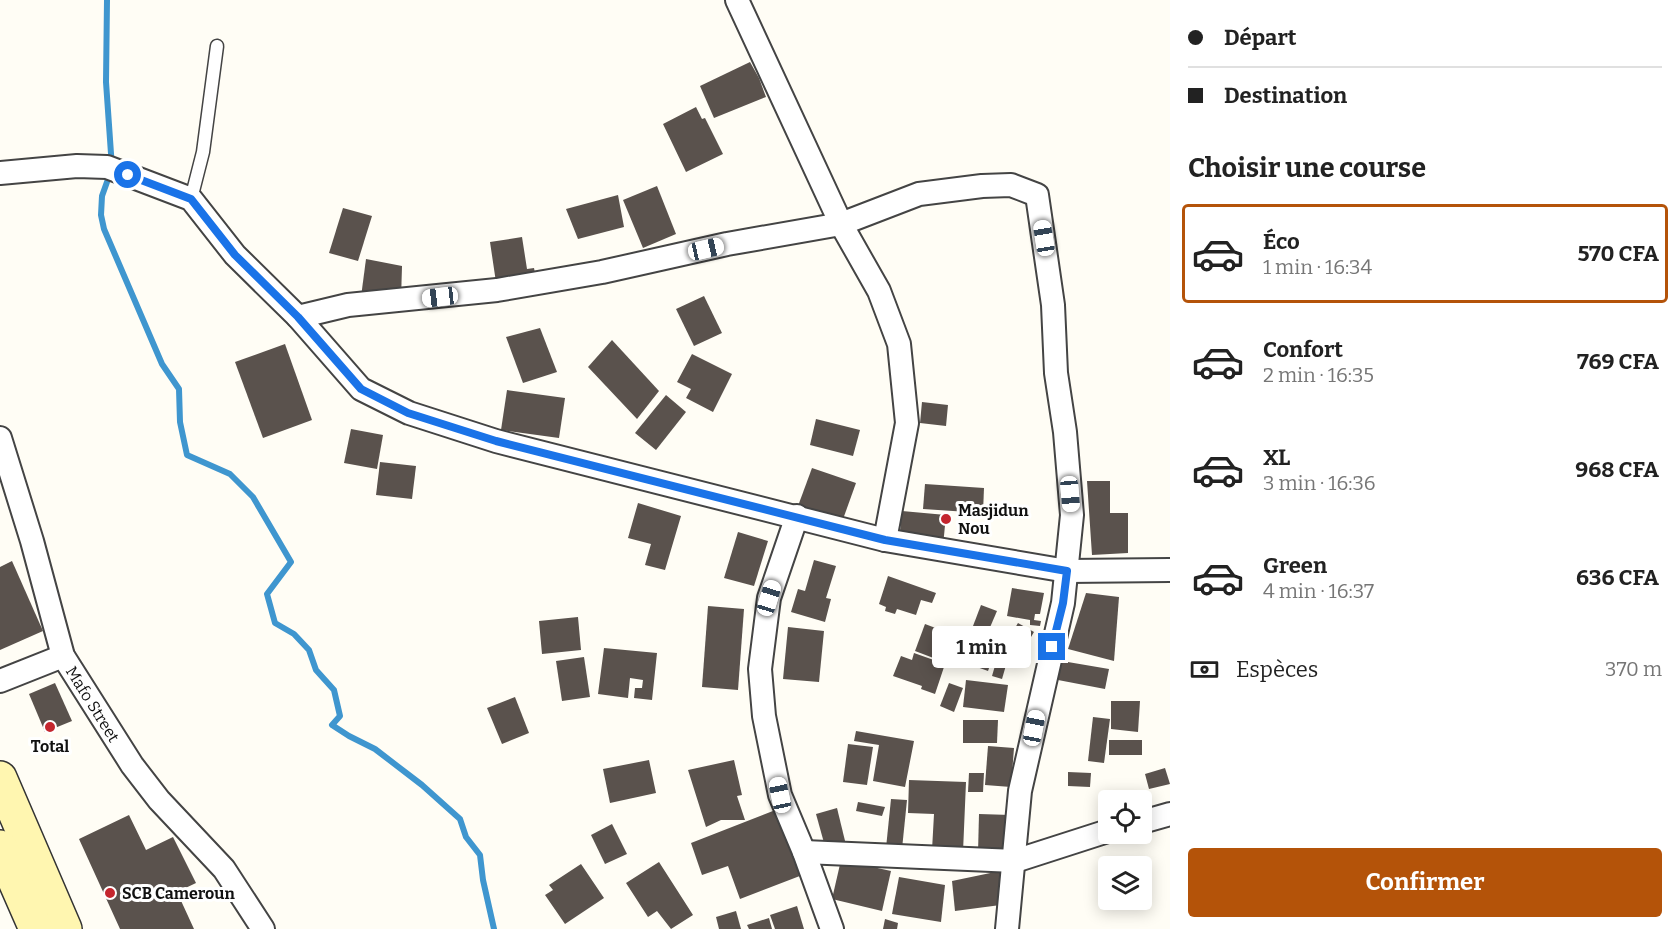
<!DOCTYPE html>
<html lang="fr">
<meta charset="utf-8">
<style>
:root{--surface:#fff;--page:#f6f6f6;--text:#222;--muted:#767676;--line:#e0e0e0;--accent:#b45309}
body{margin:0;font-family:Bitter,serif;background:var(--page);color:var(--text);height:100vh;display:flex;flex-direction:column;font-size:22px;white-space:nowrap}
*{box-sizing:border-box;margin:0}
p{font-size:20px;color:var(--muted)}
.icon{flex:none;width:33px;height:33px;fill:none;stroke:currentColor;stroke-width:2;stroke-linecap:round;stroke-linejoin:round}
.map{position:relative;flex:1;overflow:hidden}
.side{display:flex;flex-direction:column;background:var(--surface);width:510px}
.side>*{flex:none}
.guide{display:grid;align-content:center;height:132px;padding:0 18px;background:var(--surface)}
.tools{position:absolute;left:1098px;top:790px;display:grid;gap:12px}
.tools a{display:grid;place-items:center;width:54px;height:54px;border-radius:6px;background:var(--surface);box-shadow:0 3px 15px #0003;font-size:30px}
.end{position:absolute;width:27px;height:27px;margin:-14px;border:8px solid #1a73e8;background:#fff;box-shadow:0 0 0 3px #fff}
.from{border-radius:50%}
.bubble{position:absolute;height:42px;border-radius:6px;background:var(--surface);box-shadow:0 3px 15px #0003;font-size:20px;font-weight:700;line-height:42px;text-align:center}
.car{position:absolute;width:18px;height:36px;margin:-18px -9px;border-radius:8px;box-shadow:0 0 4px 2px #0007;background:linear-gradient(#fff 24%,#345 0 40%,#fff 0 76%,#345 0 86%,#fff 0)}
.guide b{display:flex;align-items:center;gap:21px;height:57px;font-size:22px}
.guide b+b{border-top:2px solid var(--line)}
.guide i{width:15px;height:15px;background:var(--text)}
ul{padding:0;list-style:none}
li{display:flex;align-items:center;gap:18px;height:99px;margin:0 12px 9px;padding:0 6px;border:3px solid transparent;border-radius:6px}
li div{flex:1}
li b{display:block;font-size:22px}
li em{font-style:normal;font-weight:700}
li.current{border-color:var(--accent)}
li>.icon{width:54px;height:54px;stroke-width:1.5}
h2{padding:0 18px;font-size:27px;line-height:72px}
.pay{display:flex;align-items:center;gap:15px;height:66px;padding:0 18px;font-size:22px}
.pay p{margin-inline-start:auto}
.primary-button{display:flex;gap:12px;margin-top:auto;padding:12px 18px}
.primary-button a{flex:1;height:69px;border-radius:6px;background:var(--accent);color:#fff;font-size:24px;font-weight:700;line-height:69px;text-align:center}
main{display:flex;flex:1;min-height:0}
.map>svg:first-child{display:block}
</style>
<main>
<div class="map">
<svg width="1170" height="929" viewBox="0 0 1170 929">
<rect width="100%" height="100%" fill="#fffdf5"/>
<g fill="none" stroke-linecap="round" stroke-linejoin="round">
<polyline stroke="#3f96cf" stroke-width="6" points="107,0 106,82 112,168 102,196 101,215 104,229 162,364 179,389 180,422 187,455 230,474 253,497 291,562 267,594 275,623 294,634 309,650 316,670 334,690 340,716 332,725 349,736 375,749 422,785 460,819 466,837 480,855 483,880 494,929"/>
</g>
<g fill="#5a524d">
<polygon points="750,62 759,78 766,97 714,118 700,86"/>
<polygon points="696,107 702,119 705,118 723,154 686,172 663,124"/>
<polygon points="657,186 676,234 643,248 623,200"/>
<polygon points="618,195 624,227 578,239 566,209"/>
<polygon points="343,208 372,216 358,261 329,253"/>
<polygon points="522,237 527,269 534,268 537,283 497,289 490,242"/>
<polygon points="366,259 402,266 401,300 361,297"/>
<polygon points="704,296 722,333 694,346 676,309"/>
<polygon points="540,328 557,372 523,383 506,337"/>
<polygon points="612,340 659,391 637,419 588,367"/>
<polygon points="285,344 312,420 263,438 235,362"/>
<polygon points="692,354 732,374 713,412 686,398 691,389 677,382"/>
<polygon points="507,390 565,398 559,438 501,430"/>
<polygon points="666,395 686,412 656,450 635,433"/>
<polygon points="922,402 948,405 946,426 920,423"/>
<polygon points="816,419 860,430 853,456 810,445"/>
<polygon points="351,429 383,435 377,469 344,463"/>
<polygon points="380,462 416,466 412,499 376,495"/>
<polygon points="812,468 856,483 842,522 798,506"/>
<polygon points="1087,481 1110,481 1110,513 1128,513 1128,553 1092,555"/>
<polygon points="925,484 984,488 983,513 923,509"/>
<polygon points="638,503 681,516 665,570 645,565 651,544 628,538"/>
<polygon points="902,511 946,515 943,546 899,542"/>
<polygon points="738,532 768,541 754,586 724,578"/>
<polygon points="814,560 836,566 826,598 831,599 825,622 791,612 798,589 805,591"/>
<polygon points="12,561 43,631 0,650 0,567"/>
<polygon points="888,576 936,593 932,603 921,600 916,615 897,609 895,614 885,611 886,607 879,604"/>
<polygon points="1012,588 1044,593 1040,614 1035,614 1034,620 1041,621 1040,626 1030,625 1030,620 1007,616"/>
<polygon points="1086,593 1119,597 1114,661 1068,649"/>
<polygon points="981,605 997,611 988,632 973,626"/>
<polygon points="708,606 744,609 738,690 702,687"/>
<polygon points="578,617 581,650 542,654 539,621"/>
<polygon points="1018,623 1034,632 1022,652 1006,643"/>
<polygon points="925,624 954,635 944,662 915,651"/>
<polygon points="788,627 824,631 819,682 783,679"/>
<polygon points="974,630 999,639 988,671 963,662"/>
<polygon points="604,648 657,653 652,700 634,698 635,688 642,688 643,680 630,678 628,698 598,694"/>
<polygon points="999,652 1009,655 1002,679 992,676"/>
<polygon points="914,653 945,664 935,694 921,689 922,686 893,676 901,656 912,660"/>
<polygon points="584,657 590,697 562,701 556,661"/>
<polygon points="1062,661 1109,669 1105,689 1058,680"/>
<polygon points="966,680 1008,685 1004,712 963,707"/>
<polygon points="55,683 72,721 45,732 29,694"/>
<polygon points="949,683 963,688 954,712 940,706"/>
<polygon points="515,697 529,733 502,744 487,708"/>
<polygon points="1111,701 1140,701 1138,732 1111,729"/>
<polygon points="1093,717 1110,719 1104,763 1088,761"/>
<polygon points="963,720 998,720 997,743 963,743"/>
<polygon points="856,731 914,741 905,787 873,781 879,745 854,741"/>
<rect x="1109" y="740" width="33" height="15"/>
<polygon points="848,744 873,747 867,785 843,782"/>
<polygon points="988,746 1014,748 1011,787 985,785"/>
<polygon points="649,760 656,793 610,803 603,769"/>
<polygon points="734,760 742,795 737,796 745,820 721,820 706,827 688,770"/>
<polygon points="1165,768 1170,784 1149,789 1145,774"/>
<polygon points="1068,772 1091,773 1090,787 1068,786"/>
<polygon points="969,773 984,773 983,792 968,792"/>
<polygon points="909,780 966,782 963,852 932,850 934,814 908,813"/>
<polygon points="891,799 907,800 902,849 886,848"/>
<polygon points="858,802 885,807 882,816 856,811"/>
<polygon points="837,808 846,845 826,850 816,814"/>
<polygon points="778,809 805,874 740,899 728,866 702,875 691,843"/>
<polygon points="979,814 1011,815 1010,853 978,853"/>
<polygon points="129,815 146,850 173,837 196,883 177,892 194,929 120,929 79,839"/>
<polygon points="612,824 627,854 605,864 591,835"/>
<polygon points="841,860 891,871 882,911 832,899"/>
<polygon points="659,862 693,915 671,929 657,911 648,917 626,883"/>
<polygon points="581,864 604,898 565,924 545,895 553,890 549,885"/>
<polygon points="1000,871 1008,904 955,911 952,881"/>
<polygon points="899,877 945,885 941,922 892,914"/>
<polygon points="797,906 804,929 775,929 770,915"/>
<polygon points="736,911 741,929 719,929 716,917"/>
<polygon points="769,918 772,929 749,929 747,925"/>
<polygon points="885,919 898,923 897,929 883,929"/>
</g>
<g fill="none" stroke-linecap="round" stroke-linejoin="round">
<g stroke="#444" stroke-width="15">
<polyline id="lane" points="191,199 203,152 217,46"/>
</g>
<g stroke="#444" stroke-width="26">
<g id="street">
<polyline points="737,0 841,224 879,291 899,344 907,423 885,540"/>
<polyline points="0,173 77,166 107,167 191,199 235,255 298,317 361,389 409,413 496,441 885,540 1067,571 1170,570"/>
<polyline points="298,317 348,305 497,290 602,272 727,244 841,224 919,194 982,186 1011,185 1037,195 1053,305 1056,373 1065,432 1072,515 1063,603 1020,791 1007,929"/>
<polyline points="0,438 32,541 63,656 132,765 159,800 224,869 263,929"/>
<polyline points="797,516 769,598 760,669 764,716 780,795 804,852 832,929"/>
<polyline points="0,681 63,656"/>
<polyline points="1142,822 1170,814"/>
<polyline points="804,852 1015,861 1108,831"/>
</g>
</g>
<g stroke="#333" stroke-width="36">
<g id="secondary">
<polyline points="0,778 65,929"/>
<polyline points="0,847 36,929"/>
</g>
</g>
<use href="#lane" stroke="#fff" stroke-width="12"/>
<use href="#street" stroke="#fff" stroke-width="22"/>
<use href="#secondary" stroke="#fff6b0" stroke-width="33"/>
</g>
<g fill="none" stroke-linecap="round" stroke-linejoin="round">
<polyline stroke="#1a73e8" stroke-width="8" points="128,175 191,199 235,255 298,317 361,389 408,413 496,441 885,540 1067,571 1063,603 1052,647"/>
</g>
<g fill="#c4262e" stroke="#fff" stroke-width="2">
<circle cx="946" cy="519" r="6"/>
<circle cx="50" cy="727" r="6"/>
<circle cx="110" cy="893" r="6"/>
</g>
<g text-anchor="middle" stroke-width="6" stroke-linejoin="round" paint-order="stroke">
<g font-size="16" font-weight="bold" fill="#111" stroke="#fff" text-anchor="start">
<text x="958" y="516">Masjidun<tspan x="958" dy="18">Nou</tspan></text>
<text x="50" y="752" text-anchor="middle">Total</text>
<text x="122" y="899">SCB Cameroun</text>
</g>
<g font-size="16" fill="#111" stroke="#fff">
<text transform="translate(93 704) rotate(58)" y="6">Mafo Street</text>
</g>
</g>
</svg>
<div class="tools">
<a><svg class="icon" aria-label="locate" viewBox="0 0 24 24"><circle cx="12" cy="12" r="6"/><path d="M12 2v4M12 18v4M2 12h4M18 12h4"/></svg></a>
<a><svg class="icon" aria-label="layers" viewBox="0 0 24 24"><path d="M12 4l9 5-9 5-9-5zM3 14l9 5 9-5"/></svg></a>
</div>
<i class="end from" style="left:128px;top:175px"></i>
<i class="end" style="left:1052px;top:647px"></i>
<div class="bubble" style="left:932px;top:626px;width:99px">1 min</div>
<i class="car" style="left:1044px;top:238px;rotate:351deg"></i>
<i class="car" style="left:706px;top:249px;rotate:77deg"></i>
<i class="car" style="left:440px;top:297px;rotate:263deg"></i>
<i class="car" style="left:1070px;top:494px;rotate:175deg"></i>
<i class="car" style="left:769px;top:598px;rotate:17deg"></i>
<i class="car" style="left:1034px;top:728px;rotate:11deg"></i>
<i class="car" style="left:780px;top:795px;rotate:348deg"></i>
</div>
<section class="side">
<div class="guide">
<b><i class="from"></i>Départ</b>
<b><i></i>Destination</b>
</div>
<h2>Choisir une course</h2>
<ul>
<li class="current"><svg class="icon" aria-label="car" viewBox="0 0 24 24"><path d="M5 17H2v-5l4-1 3-4h7l3 4 3 1v5h-3M9 17h6M6 11h13"/><circle cx="7" cy="17" r="2"/><circle cx="17" cy="17" r="2"/></svg><div><b>Éco</b><p>1 min · 16:34</p></div><em>570 CFA</em></li>
<li><svg class="icon" aria-label="car" viewBox="0 0 24 24"><path d="M5 17H2v-5l4-1 3-4h7l3 4 3 1v5h-3M9 17h6M6 11h13"/><circle cx="7" cy="17" r="2"/><circle cx="17" cy="17" r="2"/></svg><div><b>Confort</b><p>2 min · 16:35</p></div><em>769 CFA</em></li>
<li><svg class="icon" aria-label="car" viewBox="0 0 24 24"><path d="M5 17H2v-5l4-1 3-4h7l3 4 3 1v5h-3M9 17h6M6 11h13"/><circle cx="7" cy="17" r="2"/><circle cx="17" cy="17" r="2"/></svg><div><b>XL</b><p>3 min · 16:36</p></div><em>968 CFA</em></li>
<li><svg class="icon" aria-label="car" viewBox="0 0 24 24"><path d="M5 17H2v-5l4-1 3-4h7l3 4 3 1v5h-3M9 17h6M6 11h13"/><circle cx="7" cy="17" r="2"/><circle cx="17" cy="17" r="2"/></svg><div><b>Green</b><p>4 min · 16:37</p></div><em>636 CFA</em></li>
</ul>
<div class="pay"><svg class="icon" aria-label="cash" viewBox="0 0 24 24"><path d="M3 7h18v10H3z"/><circle cx="12" cy="12" r="2"/></svg>Espèces<p>370 m</p></div>
<div class="primary-button"><a>Confirmer</a></div>
</section>
</main>
